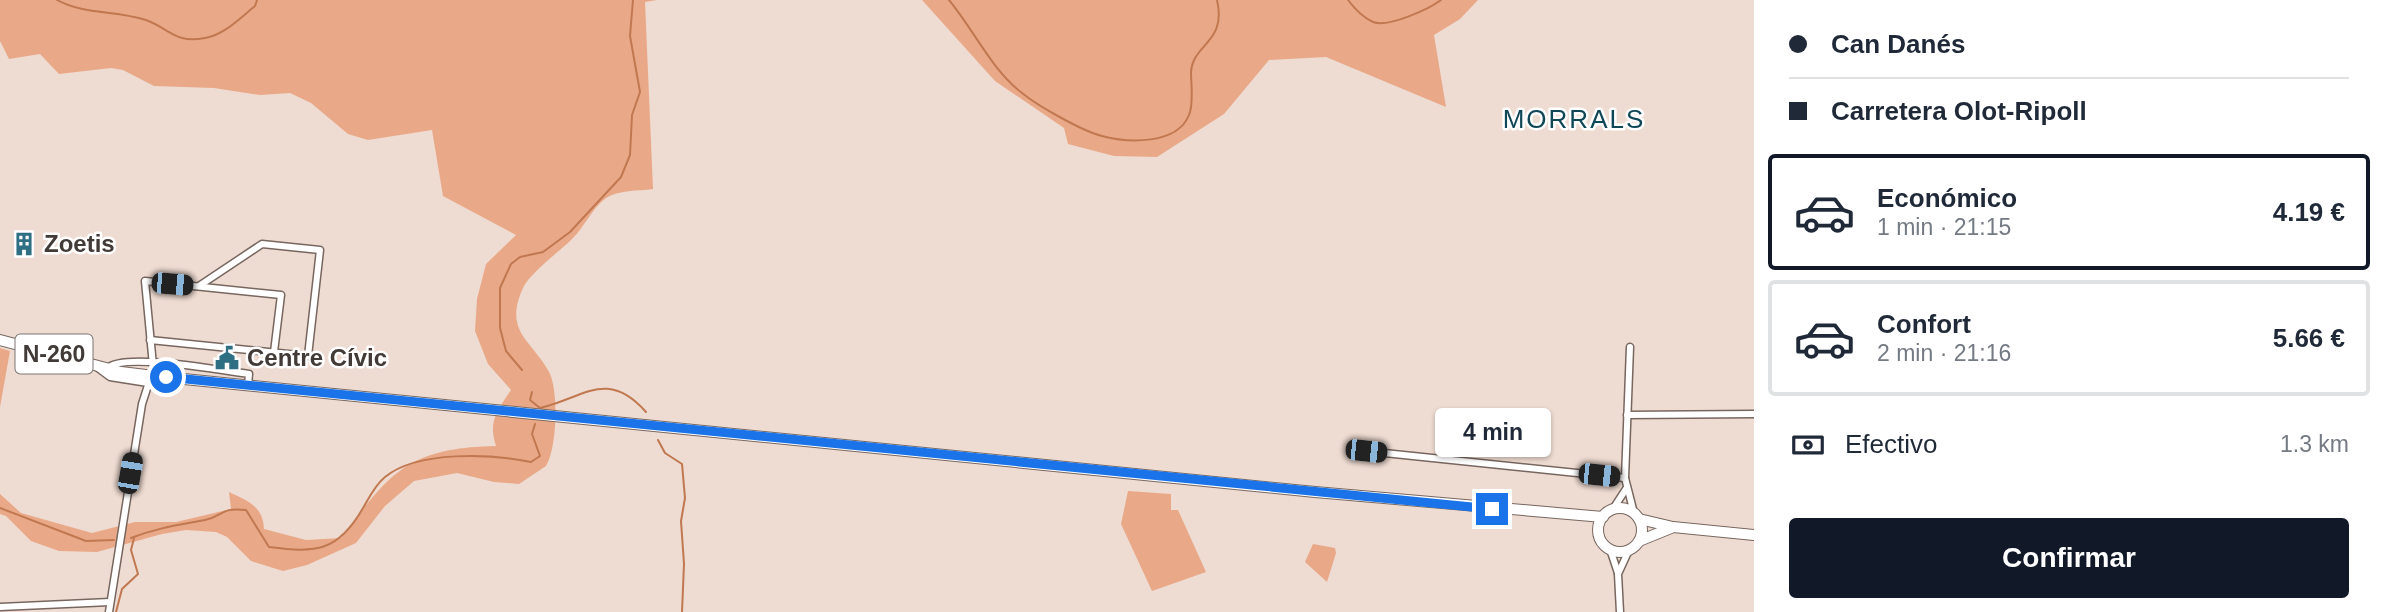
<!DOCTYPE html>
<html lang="es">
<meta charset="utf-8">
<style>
:root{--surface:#fff;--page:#f2f2f3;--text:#1f2937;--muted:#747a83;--line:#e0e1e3;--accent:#111827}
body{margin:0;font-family:Arial,sans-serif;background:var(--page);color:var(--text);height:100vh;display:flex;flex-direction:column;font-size:26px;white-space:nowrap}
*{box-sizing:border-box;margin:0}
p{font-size:23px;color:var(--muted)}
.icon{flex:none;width:38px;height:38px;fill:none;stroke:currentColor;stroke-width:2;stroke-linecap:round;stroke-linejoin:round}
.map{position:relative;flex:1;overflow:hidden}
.sheet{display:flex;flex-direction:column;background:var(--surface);width:630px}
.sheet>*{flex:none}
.top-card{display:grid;align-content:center;height:154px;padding:0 35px;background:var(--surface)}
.end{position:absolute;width:32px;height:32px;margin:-16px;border:9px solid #1a73e8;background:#fff;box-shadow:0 0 0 4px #fff}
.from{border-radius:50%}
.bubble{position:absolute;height:49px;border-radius:7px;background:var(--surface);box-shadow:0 2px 5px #0004;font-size:23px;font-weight:600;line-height:49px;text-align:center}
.car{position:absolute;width:21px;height:42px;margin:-21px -10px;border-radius:9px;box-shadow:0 0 5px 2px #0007;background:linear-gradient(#222 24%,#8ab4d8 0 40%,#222 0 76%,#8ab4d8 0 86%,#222 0)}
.top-card b{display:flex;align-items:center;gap:24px;height:66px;font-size:26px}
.top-card b+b{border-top:2px solid var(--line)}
.top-card i{width:18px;height:18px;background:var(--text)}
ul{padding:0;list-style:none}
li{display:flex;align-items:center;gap:21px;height:116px;margin:0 14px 10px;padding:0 21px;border:4px solid var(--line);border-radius:7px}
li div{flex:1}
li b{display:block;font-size:26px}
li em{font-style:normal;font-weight:600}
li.on{border-color:var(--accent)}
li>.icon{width:63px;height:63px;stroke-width:1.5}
.pay{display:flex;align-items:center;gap:18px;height:77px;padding:0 35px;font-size:26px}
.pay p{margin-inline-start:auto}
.cta{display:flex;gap:14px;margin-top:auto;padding:14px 35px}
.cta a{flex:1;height:80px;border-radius:7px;background:var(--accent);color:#fff;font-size:28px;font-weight:600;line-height:80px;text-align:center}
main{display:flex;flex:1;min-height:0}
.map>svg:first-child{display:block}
</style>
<main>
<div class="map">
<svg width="1754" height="612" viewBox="0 0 1754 612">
<rect width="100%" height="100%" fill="#eedbd1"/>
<g fill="#e9a988">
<path d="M 0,0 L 657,0 L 645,2 L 653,189 C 638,191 618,190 606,198 C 592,208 584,228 572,239 C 560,251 529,274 523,288 C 503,332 532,340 549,372 C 559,390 557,449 546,466 L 519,484 L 494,482 L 457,473 L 414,481 L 385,506 L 356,543 L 307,565 L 283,571 L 251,561 L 227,537 L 216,532 L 186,530 L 162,534 L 97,552 L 59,551 L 31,541 L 6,516 L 0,514 L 0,494 L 21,513 L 92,533 L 135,522 L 176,522 L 231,509 L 229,492 C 248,501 263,506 264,529 L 306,540 L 341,538 C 391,471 409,448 496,446 C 488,421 497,411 511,390 L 488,364 L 475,331 L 477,299 L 486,264 L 516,235 L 443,196 L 432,130 L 368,140 L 348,134 L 311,103 L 290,93 L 260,95 L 214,88 L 154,86 L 123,70 L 111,68 L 59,74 L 40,54 L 9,59 L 0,41 Z"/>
<polygon points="922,0 1478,0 1460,19 1434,35 1446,107 1326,57 1269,60 1224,114 1157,157 1114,156 1068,144 1064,128 995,81"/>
<polygon points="0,348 10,351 0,407"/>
<polygon points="1128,491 1171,494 1171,510 1178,510 1206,572 1152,591 1121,524"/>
<polygon points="1313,544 1335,548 1336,553 1327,582 1305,562"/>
</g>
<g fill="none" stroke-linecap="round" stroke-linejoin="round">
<g stroke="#c17850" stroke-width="2">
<path d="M 57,0 C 84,15 116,10 146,20 C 170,29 176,44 205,38 C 224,35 240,18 255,6 L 257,0"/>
<path d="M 949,0 C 974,30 991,69 1022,93 C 1038,106 1082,131 1102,136 C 1128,143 1177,145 1189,115 C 1194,103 1191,85 1191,72 C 1193,43 1227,43 1217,0"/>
<path d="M 1348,0 C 1354,8 1364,18 1373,22 C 1388,28 1429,9 1441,0"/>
<polyline points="522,370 506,351 500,328 500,288 511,264 520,257 543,252 570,232 621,177 630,155 632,115 640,92 630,36 633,0"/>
<path d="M 532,392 L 530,400 L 540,408 C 584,398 607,368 646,412"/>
<polyline points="658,440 665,453 682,464 685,498 681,521 684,564 682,612"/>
<polyline points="0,508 86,541 114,540"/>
<path d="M 131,538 C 156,528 179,525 205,520 C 224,516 220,507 246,510 L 269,547 C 316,553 338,552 363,508 C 369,498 375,485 385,477 C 418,450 492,454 531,462 L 540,456 L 532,434 L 535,424"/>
<polyline points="116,612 122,589 138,574 131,550 134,538"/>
</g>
<g stroke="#77675f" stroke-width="9">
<g id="minor">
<polyline points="150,340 308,356 320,250 262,244 199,286"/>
<polyline points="1630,347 1625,478 1634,513"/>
<polyline points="98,368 110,377 148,383"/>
<path d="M 108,368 C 123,352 224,371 249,374 L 248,386"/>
<polyline points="154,376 145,281 281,295 274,352"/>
<polyline points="1627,415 1754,414"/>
<polyline points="1365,451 1625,478"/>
<polyline points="1613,509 1626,489"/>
<polyline points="1610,549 1618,573"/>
<polyline points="0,607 110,602"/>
<polyline points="109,612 142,404 151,376"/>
<polyline points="1620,612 1618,574 1629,550"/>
</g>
</g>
<g stroke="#77675f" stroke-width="12">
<g id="primary">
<polyline points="0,340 121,372 154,376 1315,492 1603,517"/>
<circle cx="1620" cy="530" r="22"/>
<polyline points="1639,519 1673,527 1754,535"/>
<polyline points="1639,541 1671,528"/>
</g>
</g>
<use href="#minor" stroke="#fff" stroke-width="6"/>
<use href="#primary" stroke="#fff" stroke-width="10"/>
</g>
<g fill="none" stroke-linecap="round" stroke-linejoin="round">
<polyline stroke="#1a73e8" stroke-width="9" points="166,377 1492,509"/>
</g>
<defs>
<g id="building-bare" transform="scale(1.89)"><path d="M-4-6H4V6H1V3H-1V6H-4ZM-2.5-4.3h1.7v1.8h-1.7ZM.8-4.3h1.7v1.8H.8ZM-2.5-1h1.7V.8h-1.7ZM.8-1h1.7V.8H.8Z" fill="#2f6f83" stroke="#fff" stroke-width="2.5" paint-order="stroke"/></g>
<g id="civic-bare" transform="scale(1.89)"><path d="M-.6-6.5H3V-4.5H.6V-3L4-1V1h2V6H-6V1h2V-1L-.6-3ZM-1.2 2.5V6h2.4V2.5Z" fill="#2f6f83" stroke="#fff" stroke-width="2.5" paint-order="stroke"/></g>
</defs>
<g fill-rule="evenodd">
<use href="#building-bare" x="24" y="244"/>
<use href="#civic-bare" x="227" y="358"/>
</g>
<g text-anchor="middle" stroke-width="5" stroke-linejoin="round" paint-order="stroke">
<rect fill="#fff" stroke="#7a7572" stroke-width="2" x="15.5" y="334.5" width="77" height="39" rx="5"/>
<g font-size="23" font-weight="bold" fill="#413a36">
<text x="54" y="362">N-260</text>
</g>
<g font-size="24" font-weight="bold" fill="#413a36" stroke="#fff" text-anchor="start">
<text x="44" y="252">Zoetis</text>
<text x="247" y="366">Centre Cívic</text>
</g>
<g font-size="26" letter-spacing="2" fill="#104756" stroke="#fff">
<text x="1574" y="128">MORRALS</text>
</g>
</g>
</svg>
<i class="end from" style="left:166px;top:377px"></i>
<i class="end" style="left:1492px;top:509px"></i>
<div class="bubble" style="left:1435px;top:408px;width:116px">4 min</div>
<i class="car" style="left:172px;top:284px;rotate:95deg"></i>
<i class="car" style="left:1366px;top:451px;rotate:96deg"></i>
<i class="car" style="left:130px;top:473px;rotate:10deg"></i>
<i class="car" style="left:1599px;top:475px;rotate:96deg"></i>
</div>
<section class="sheet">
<div class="top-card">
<b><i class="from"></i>Can Danés</b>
<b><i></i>Carretera Olot-Ripoll</b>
</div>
<ul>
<li class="on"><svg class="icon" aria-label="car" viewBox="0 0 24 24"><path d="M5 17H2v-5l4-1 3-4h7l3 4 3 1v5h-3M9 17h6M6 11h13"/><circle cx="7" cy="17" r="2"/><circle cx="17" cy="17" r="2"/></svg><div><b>Económico</b><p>1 min · 21:15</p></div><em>4.19 €</em></li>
<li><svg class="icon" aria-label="car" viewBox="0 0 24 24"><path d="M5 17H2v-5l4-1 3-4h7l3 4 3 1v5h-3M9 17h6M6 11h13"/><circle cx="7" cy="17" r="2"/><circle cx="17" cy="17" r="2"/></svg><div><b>Confort</b><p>2 min · 21:16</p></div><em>5.66 €</em></li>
</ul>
<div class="pay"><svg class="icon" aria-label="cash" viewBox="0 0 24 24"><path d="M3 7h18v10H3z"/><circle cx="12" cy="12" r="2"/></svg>Efectivo<p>1.3 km</p></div>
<div class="cta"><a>Confirmar</a></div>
</section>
</main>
